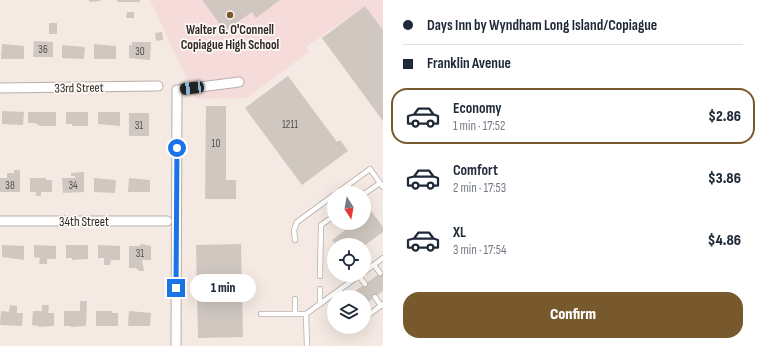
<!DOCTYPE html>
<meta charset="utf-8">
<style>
:root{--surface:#fff;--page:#f6f6f7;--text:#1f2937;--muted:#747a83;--line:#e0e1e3;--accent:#78592e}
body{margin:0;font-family:"Sofia Sans Condensed",sans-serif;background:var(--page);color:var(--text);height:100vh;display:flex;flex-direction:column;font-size:15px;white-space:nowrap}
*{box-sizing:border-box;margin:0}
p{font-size:13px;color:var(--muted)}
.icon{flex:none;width:22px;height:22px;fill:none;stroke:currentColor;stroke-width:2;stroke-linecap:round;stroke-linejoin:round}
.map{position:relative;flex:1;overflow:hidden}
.sheet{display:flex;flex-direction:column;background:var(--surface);width:380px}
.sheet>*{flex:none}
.top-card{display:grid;align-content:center;height:88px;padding:0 20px;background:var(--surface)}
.needle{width:26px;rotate:169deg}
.fabs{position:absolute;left:327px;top:186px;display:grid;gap:8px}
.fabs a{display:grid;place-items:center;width:44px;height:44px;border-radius:50%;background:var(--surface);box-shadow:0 4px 16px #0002;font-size:20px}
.end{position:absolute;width:18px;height:18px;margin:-9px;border:5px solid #1a73e8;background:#fff;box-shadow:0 0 0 2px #fff}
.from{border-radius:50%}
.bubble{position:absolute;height:28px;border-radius:14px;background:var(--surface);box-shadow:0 4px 16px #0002;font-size:13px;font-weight:800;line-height:28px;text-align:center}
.car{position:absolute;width:12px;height:24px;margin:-12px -6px;border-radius:5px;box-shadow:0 0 3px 1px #0007;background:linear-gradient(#222 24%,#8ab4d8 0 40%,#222 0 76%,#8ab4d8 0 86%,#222 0)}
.top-card b{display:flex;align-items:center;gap:14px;height:38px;font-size:15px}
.top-card b+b{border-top:1px solid var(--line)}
.top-card i{width:10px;height:10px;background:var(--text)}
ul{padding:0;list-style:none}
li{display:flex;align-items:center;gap:12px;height:56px;margin:0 8px 6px;padding:0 12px;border:2px solid transparent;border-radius:16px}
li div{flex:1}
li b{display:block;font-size:15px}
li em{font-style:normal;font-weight:800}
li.selected{border-color:var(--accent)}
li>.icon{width:36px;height:36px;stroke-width:1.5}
.button{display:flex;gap:8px;margin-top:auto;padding:8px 20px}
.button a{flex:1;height:46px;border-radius:16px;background:var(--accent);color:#fff;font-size:16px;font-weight:800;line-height:46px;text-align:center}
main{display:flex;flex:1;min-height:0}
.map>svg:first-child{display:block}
</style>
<main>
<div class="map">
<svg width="383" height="346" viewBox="0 0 383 346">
<rect width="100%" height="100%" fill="#f4eae3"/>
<polygon fill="#f6dbdb" points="150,0 383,0 383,30 365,6 306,47 309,52 247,98 196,99"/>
<g fill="#cfc7c0">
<polygon points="89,0 100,0 100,1 89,2"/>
<polygon points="117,0 140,0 140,2 118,2"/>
<polygon points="202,0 280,0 256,18 252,12 225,31"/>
<polygon points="365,6 383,30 383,121 322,38"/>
<polygon points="127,12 134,12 134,18 126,18"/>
<rect x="49" y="23" width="8" height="11"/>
<polygon points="162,32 163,40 156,41 155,33"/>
<polygon points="34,41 53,42 53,57 33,57"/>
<polygon points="132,42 151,42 150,60 129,58 129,45 132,45"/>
<polygon points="2,44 24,46 24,59 1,59"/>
<polygon points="94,44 116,46 116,59 94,59"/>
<polygon points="62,45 85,47 84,59 62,58"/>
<polygon points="288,76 337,142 340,140 348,151 302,185 245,108"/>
<polygon points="206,106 226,106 226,180 236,180 236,199 205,199"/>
<polygon points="2,111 24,112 23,125 2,124"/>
<polygon points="28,112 56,112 56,126 40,126 35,123 28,123"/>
<polygon points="66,112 88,112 88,126 72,126 72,124 66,124"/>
<polygon points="98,112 120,112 120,126 98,124"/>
<rect x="129" y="113" width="20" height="23"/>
<polygon points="14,170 20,170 20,192 0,192 0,178 7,178 7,173 14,173"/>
<polygon points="84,172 84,192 63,193 62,178 75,178 75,176 71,176 71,173"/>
<polygon points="30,178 46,178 46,180 52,180 52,192 41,192 41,196 36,196 36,192 30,192"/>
<polygon points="94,178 116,180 115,193 94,192"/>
<polygon points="129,178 150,180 150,192 128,192"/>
<polygon points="371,211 383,227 383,232 364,246 336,245 332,240 355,223 364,223 364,216"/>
<polygon points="141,244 151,246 151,260 142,260 144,271 140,271 136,268 129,268 129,246 140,246"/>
<polygon points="241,244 243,337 198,338 196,245"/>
<polygon points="2,245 24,246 24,260 2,257"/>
<polygon points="34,245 56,246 56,259 47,259 47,264 39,264 40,258 34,257"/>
<polygon points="66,245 88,245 88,259 72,260 72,258 66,258"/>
<polygon points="98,245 120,246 120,260 111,260 110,265 104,265 104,258 98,258"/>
<polygon points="383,271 383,291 364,305 364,297 358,297 354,292"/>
<polygon points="80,301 87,301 86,326 71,327 71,326 64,326 64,311 80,311"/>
<polygon points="10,305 17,306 17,313 23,313 22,326 0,325 1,311 9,312"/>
<polygon points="42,305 49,305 48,313 54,313 54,326 38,327 39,326 32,325 33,311 42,311"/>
<polygon points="96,311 112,311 112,313 118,313 118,326 96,326"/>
<polygon points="129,311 151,313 150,326 128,326"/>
</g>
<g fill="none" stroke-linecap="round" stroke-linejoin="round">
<g stroke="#b8afa9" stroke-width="6">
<g id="service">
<polyline points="337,193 370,169 383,187"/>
<polyline points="364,194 380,183"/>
<polyline points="295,240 294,230 297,222 334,195"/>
<polyline points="374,265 380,273"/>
<polyline points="364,272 383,258"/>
<polyline points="320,276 321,225 334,216"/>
<polyline points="359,276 365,284"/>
<polyline points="339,291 343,297"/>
<polyline points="375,297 381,306"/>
<polyline points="320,304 320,289"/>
<polyline points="261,314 306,314 360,275"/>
<polyline points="295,314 295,299"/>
<polyline points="306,314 307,346"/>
<polyline points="364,316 367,316 383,304"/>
</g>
</g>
<g stroke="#b8afa9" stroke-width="11">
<g id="minor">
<polyline points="0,88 158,86"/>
<polyline points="0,221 167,221"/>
<polyline points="176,346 177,90 239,82"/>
</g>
</g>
<use href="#service" stroke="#fff" stroke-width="4.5"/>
<use href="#minor" stroke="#fff" stroke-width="9"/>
</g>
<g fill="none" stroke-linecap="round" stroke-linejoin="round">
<polyline stroke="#1a73e8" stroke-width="5" points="176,288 177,148"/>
</g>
<circle fill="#78592e" stroke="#fef8f4" stroke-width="1.5" cx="230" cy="15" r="4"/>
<g text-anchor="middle" stroke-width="3.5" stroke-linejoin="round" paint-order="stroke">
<g font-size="11" fill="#56514e">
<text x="43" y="53">36</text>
<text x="140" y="55">30</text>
<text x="290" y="128">1211</text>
<text x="139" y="129">31</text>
<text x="216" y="147">10</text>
<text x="10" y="189">38</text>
<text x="73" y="189">34</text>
<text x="140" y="257">31</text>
</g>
<g font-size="13" font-weight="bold" fill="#2e2a28" stroke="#fef8f4">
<text x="230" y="34">Walter G. O'Connell<tspan x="230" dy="15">Copiague High School</tspan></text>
</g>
<g font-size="13" fill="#2e2a28" stroke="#fef8f4">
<text transform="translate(79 87) rotate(-1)" y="5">33rd Street</text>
<text x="84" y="226">34th Street</text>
</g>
</g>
</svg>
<div class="fabs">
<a><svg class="needle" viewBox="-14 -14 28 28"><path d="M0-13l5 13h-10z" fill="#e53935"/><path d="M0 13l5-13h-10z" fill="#747a83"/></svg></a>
<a><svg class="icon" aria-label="locate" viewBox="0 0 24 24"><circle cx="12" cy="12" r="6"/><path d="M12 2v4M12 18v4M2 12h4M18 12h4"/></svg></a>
<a><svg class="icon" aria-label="layers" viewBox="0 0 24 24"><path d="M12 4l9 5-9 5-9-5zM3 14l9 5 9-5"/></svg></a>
</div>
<i class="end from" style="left:177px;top:148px"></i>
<i class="end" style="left:176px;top:288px"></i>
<div class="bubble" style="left:190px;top:274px;width:66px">1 min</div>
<i class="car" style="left:192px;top:88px;rotate:263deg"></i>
</div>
<section class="sheet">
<div class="top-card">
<b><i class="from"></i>Days Inn by Wyndham Long Island/Copiague</b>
<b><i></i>Franklin Avenue</b>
</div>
<ul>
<li class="selected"><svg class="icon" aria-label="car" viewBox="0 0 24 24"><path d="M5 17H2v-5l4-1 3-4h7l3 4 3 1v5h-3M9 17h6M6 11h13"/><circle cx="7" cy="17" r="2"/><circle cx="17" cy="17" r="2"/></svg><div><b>Economy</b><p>1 min · 17:52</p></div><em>$2.86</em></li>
<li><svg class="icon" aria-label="car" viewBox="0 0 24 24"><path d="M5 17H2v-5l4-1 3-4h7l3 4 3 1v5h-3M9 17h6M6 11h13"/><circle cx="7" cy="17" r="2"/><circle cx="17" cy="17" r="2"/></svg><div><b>Comfort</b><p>2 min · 17:53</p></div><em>$3.86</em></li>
<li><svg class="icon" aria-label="car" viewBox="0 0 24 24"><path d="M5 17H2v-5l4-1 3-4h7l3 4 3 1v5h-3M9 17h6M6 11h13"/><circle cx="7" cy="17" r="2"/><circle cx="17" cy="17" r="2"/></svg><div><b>XL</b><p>3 min · 17:54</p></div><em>$4.86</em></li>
</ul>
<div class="button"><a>Confirm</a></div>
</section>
</main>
